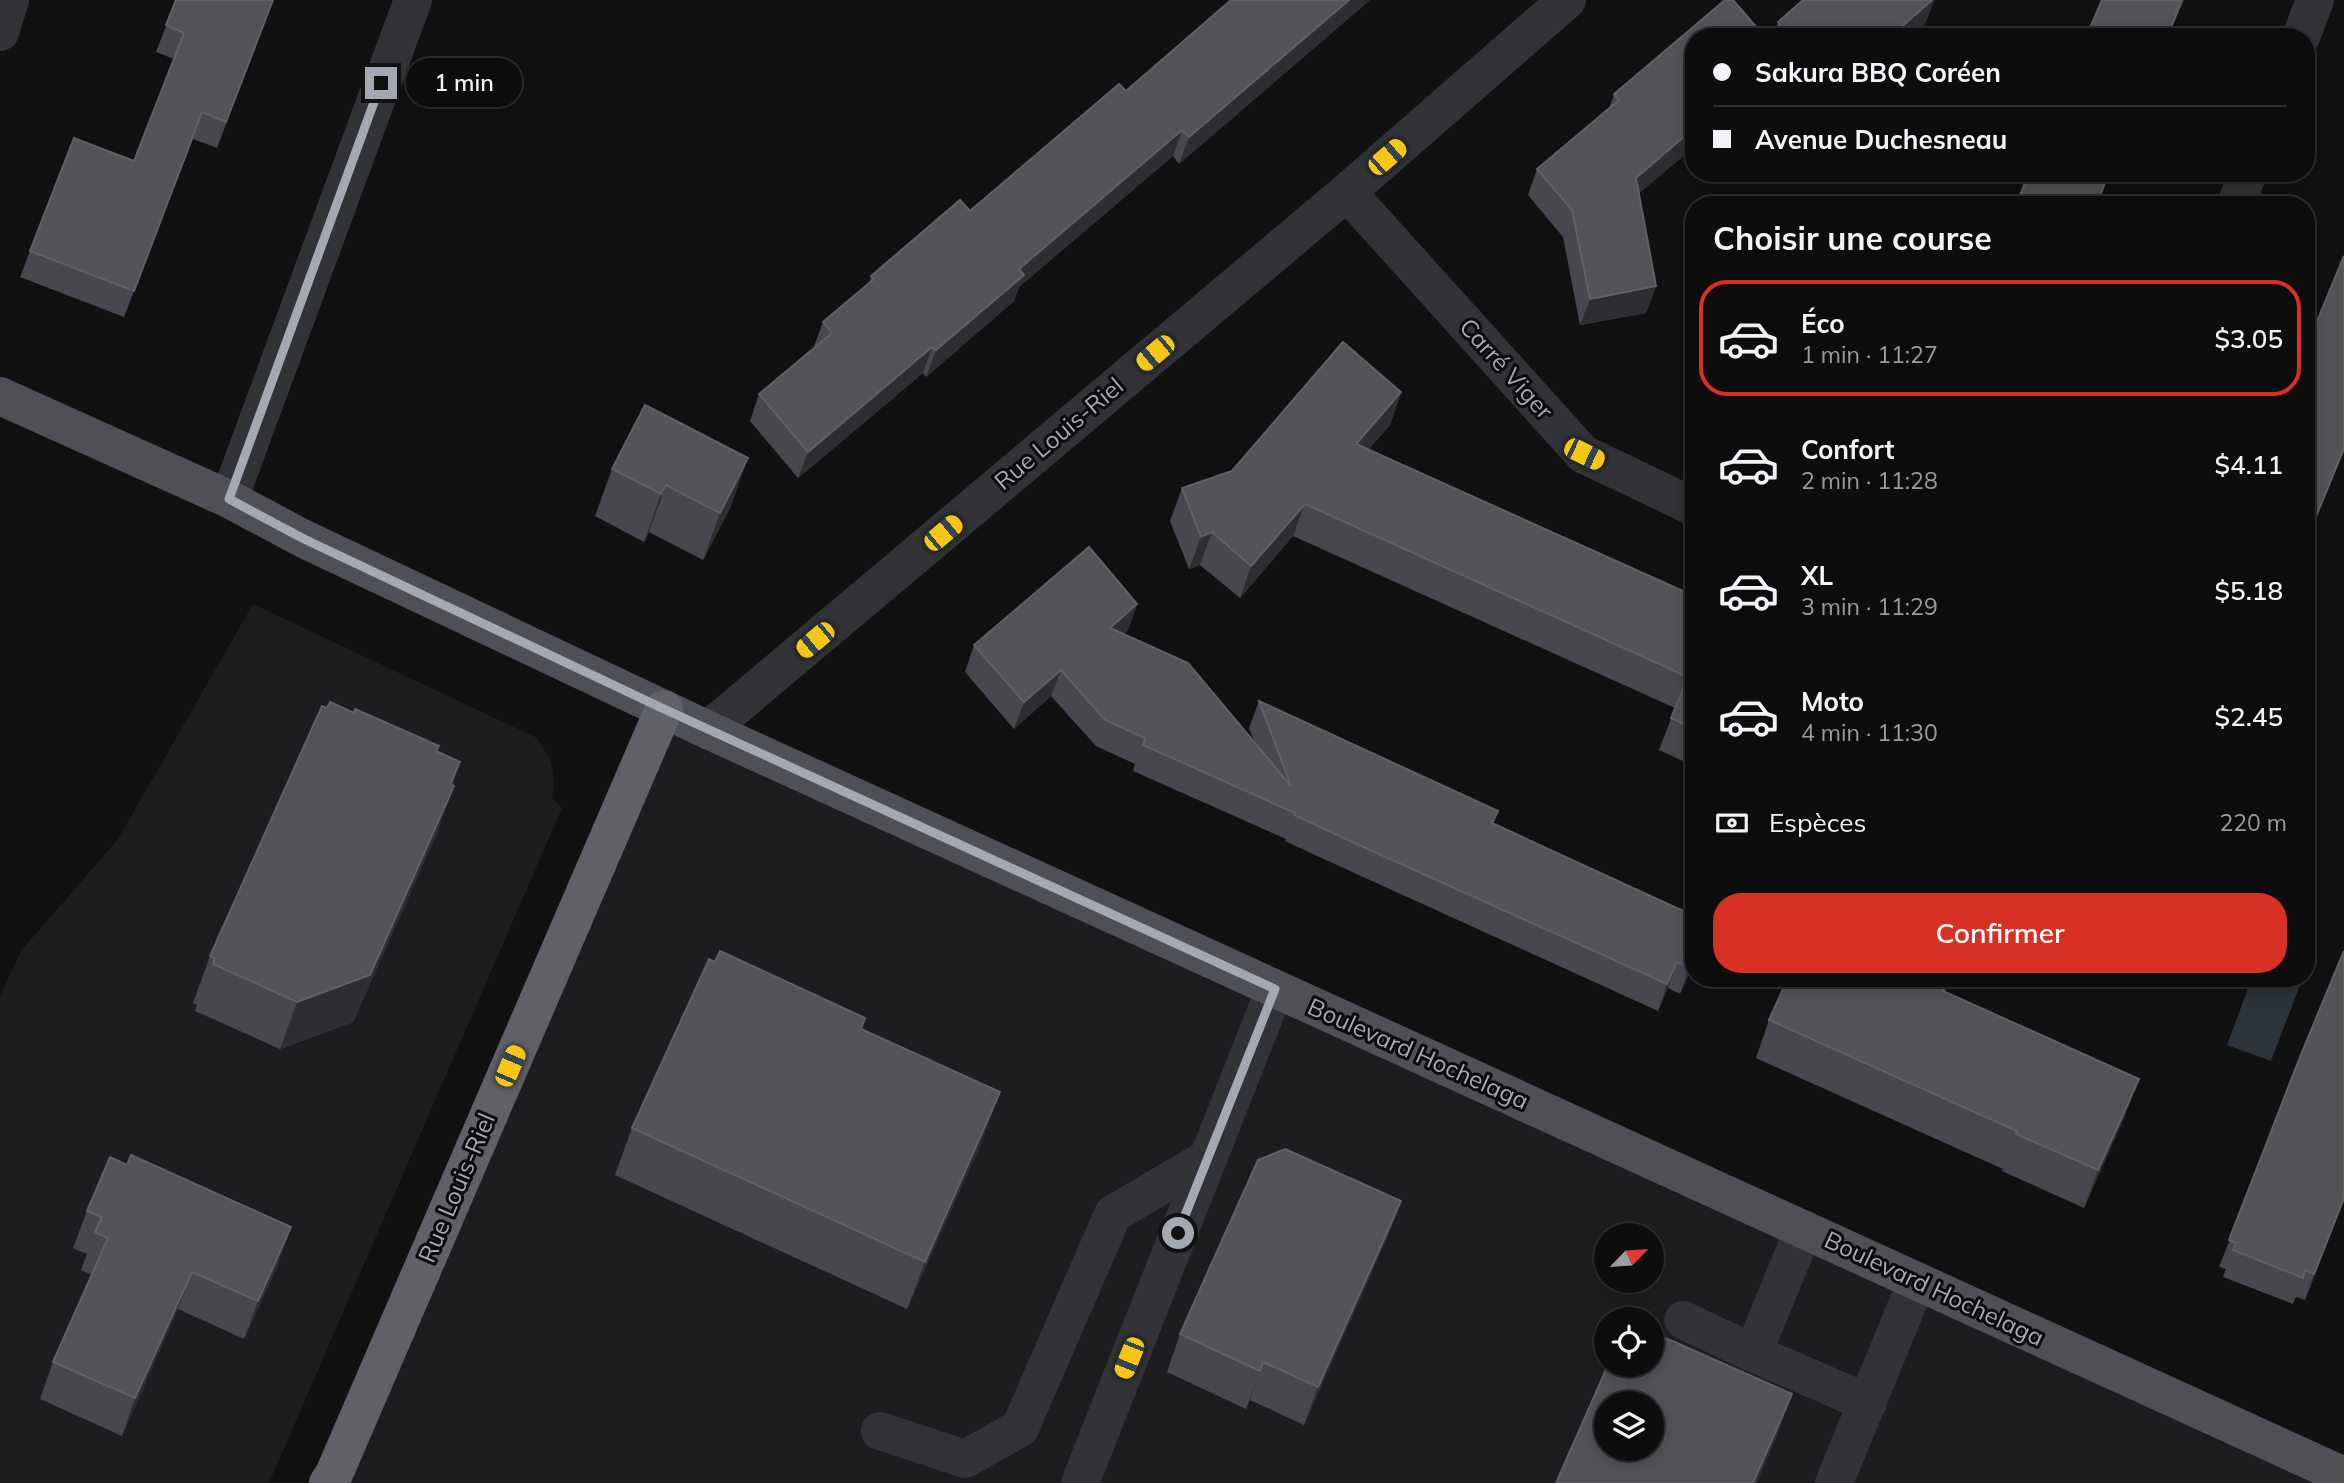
<!DOCTYPE html>
<html lang="fr">
<meta charset="utf-8">
<style>
:root{--surface:#0d0d0e;--page:#161617;--text:#f1f3f6;--muted:#9a9c9e;--line:#2d2d2e;--accent:#d93025}
body{margin:0;font-family:Mulish,sans-serif;background:var(--page);color:var(--text);height:100vh;display:flex;flex-direction:column;font-size:26px;white-space:nowrap}
*{box-sizing:border-box;margin:0}
p{font-size:23px;color:var(--muted)}
.icon{flex:none;width:38px;height:38px;fill:none;stroke:currentColor;stroke-width:2;stroke-linecap:round;stroke-linejoin:round}
.map{position:relative;flex:1;overflow:hidden}
.panel{position:absolute;left:1685px;top:196px;width:630px;height:791px;display:flex;flex-direction:column;background:var(--surface);border-radius:28px;box-shadow:0 4px 18px #0003,0 0 0 2px var(--line)}
.panel>*{flex:none}
.top-card{position:absolute;left:1685px;top:28px;width:630px;height:154px;border-radius:28px;box-shadow:0 4px 18px #0003,0 0 0 2px var(--line);display:grid;align-content:center;height:154px;padding:0 28px;background:var(--surface)}
.needle{width:46px;rotate:65deg}
.fabs{position:absolute;left:1594px;top:1223px;display:grid;gap:14px}
.fabs a{display:grid;place-items:center;width:70px;height:70px;border-radius:50%;background:var(--surface);box-shadow:0 4px 18px #0003,0 0 0 2px var(--line);font-size:35px}
.end{position:absolute;width:32px;height:32px;margin:-16px;border:9px solid #a4a8b1;background:#111;box-shadow:0 0 0 4px #111}
.from{border-radius:50%}
.bubble{position:absolute;height:49px;border-radius:24px;background:var(--surface);box-shadow:0 4px 18px #0003,0 0 0 2px var(--line);font-size:23px;font-weight:600;line-height:49px;text-align:center}
.car{position:absolute;width:21px;height:42px;margin:-21px -10px;border-radius:9px;box-shadow:0 0 5px 2px #0007;background:linear-gradient(#f5c518 24%,#345 0 40%,#f5c518 0 76%,#345 0 86%,#f5c518 0)}
.top-card b{display:flex;align-items:center;gap:24px;height:66px;font-size:26px}
.top-card b+b{border-top:2px solid var(--line)}
.top-card i{width:18px;height:18px;background:var(--text)}
ul{padding:0;list-style:none}
li{display:flex;align-items:center;gap:21px;height:116px;margin:0 14px 10px;padding:0 14px;border:4px solid transparent;border-radius:28px}
li div{flex:1}
li b{display:block;font-size:26px}
li em{font-style:normal;font-weight:600}
li.on{border-color:var(--accent)}
li>.icon{width:63px;height:63px;stroke-width:1.5}
h2{padding:0 28px;font-size:32px;line-height:84px}
.pay{display:flex;align-items:center;gap:18px;height:77px;padding:0 28px;font-size:26px}
.pay p{margin-inline-start:auto}
.primary-button{display:flex;gap:14px;margin-top:auto;padding:14px 28px}
.primary-button a{flex:1;height:80px;border-radius:28px;background:var(--accent);color:#fff;font-size:28px;font-weight:600;line-height:80px;text-align:center}
.map>svg:first-child{display:block}
</style>
<div class="map">
<svg width="2344" height="1483" viewBox="0 0 2344 1483">
<rect width="100%" height="100%" fill="#111112"/>
<g fill="#1d1d1f" fill-rule="evenodd">
<polygon points="253,604 537,738 551,761 554,781 552,798 562,808 269,1483 0,1483 0,996 21,951 118,839"/>
<path d="M 664,709 L 2315,1483 L 332,1483 ZM 1606,1236 L 1652,1236 L 1652,1281 L 1606,1281 ZM 1606,1320 L 1652,1320 L 1652,1365 L 1606,1365 ZM 1606,1404 L 1652,1404 L 1652,1449 L 1606,1449 Z"/>
</g>
<polygon fill="#2c3339" points="2252,978 2302,980 2271,1061 2227,1045"/>
<g fill="none" stroke-linecap="round" stroke-linejoin="round">
<g stroke="#323336" stroke-width="38">
<polyline points="0,32 10,0"/>
<polyline points="2301,37 2315,0"/>
<polyline points="1347,192 1583,454 1694,507"/>
<polyline points="2236,205 2248,173"/>
<polyline points="229,499 413,0"/>
<polyline points="708,730 1347,192 1567,0"/>
<polyline points="1683,1320 1753,1353 1868,1403"/>
<polyline points="1753,1353 1804,1229"/>
<polyline points="880,1431 965,1459 1020,1428 1113,1214 1208,1158"/>
<polyline points="1080,1483 1275,989"/>
<polyline points="1834,1483 1917,1281"/>
</g>
<polyline stroke="#4f5055" stroke-width="38" points="0,396 229,499 304,539 708,730 2344,1476"/>
<polyline stroke="#5f6167" stroke-width="38" points="328,1483 334,1474 664,709"/>
</g>
<g fill="#47484d">
<polygon points="176,0 273,0 217,148 193,139 124,317 20,277 30,251 134,161 174,59 156,52"/>
<polygon points="1370,0 1179,164 1173,156 1019,287 1014,301 926,377 923,373 798,478 750,421 759,394 813,349 823,322 869,284 871,276 970,211 1126,91"/>
<polygon points="1803,0 1934,0 1925,24 1911,37 1773,37 1778,22"/>
<polygon points="1694,37 1694,147 1639,193 1656,286 1646,313 1580,325 1563,237 1528,195 1537,169 1609,109 1614,94"/>
<polygon points="1401,392 1390,425 1368,450 1694,596 1694,766 1659,750 1675,708 1293,536 1240,598 1200,565 1189,569 1170,521 1182,488 1232,471"/>
<polygon points="645,405 731,506 703,560 649,532 644,542 595,516 612,469"/>
<polygon points="1137,604 1128,630 1124,634 1255,743 1249,728 1259,701 1493,824 1694,916 1694,963 1680,994 1668,988 1658,1011 1339,866 1285,841 1286,839 1133,771 1135,764 1096,746 1051,696 1014,729 965,672 974,645"/>
<polygon points="327,708 354,713 355,709 437,751 460,762 452,785 437,833 353,1022 280,1049 195,1011 197,1005 193,1003 210,956"/>
<polygon points="2344,951 2344,1200 2305,1300 2296,1297 2293,1304 2223,1277 2226,1269 2219,1267"/>
<polygon points="1788,978 1950,978 1945,992 2125,1116 2084,1208 2002,1171 2003,1169 1756,1058 1769,1020"/>
<polygon points="862,1029 983,1139 907,1309 615,1175 632,1128"/>
<polygon points="1401,1201 1387,1238 1304,1425 1250,1400 1246,1409 1167,1372 1180,1334"/>
<polygon points="87,1211 278,1265 244,1339 178,1309 122,1436 40,1399 53,1362 92,1275 81,1270 87,1254 73,1248"/>
</g>
<g fill="#2d2e31">
<polygon points="1349,0 1370,0 1179,164 1189,137"/>
<polygon points="1932,0 1934,0 1925,24 1911,37 1890,37"/>
<polygon points="2182,0 2184,0 2168,37 2167,37"/>
<polygon points="1694,128 1694,147 1626,204 1636,178"/>
<polygon points="1182,130 1173,156 1019,287 1014,301 926,377 936,350 1019,269"/>
<polygon points="2109,173 2111,173 2097,205 2096,205"/>
<polygon points="1656,286 1646,313 1580,325 1590,299"/>
<polygon points="932,347 923,373 798,478 808,452"/>
<polygon points="1401,392 1390,425 1345,477 1356,444"/>
<polygon points="2344,448 2344,451 2306,544 2306,541"/>
<polygon points="748,458 731,506 703,560 720,513"/>
<polygon points="666,485 649,532 644,542 661,494"/>
<polygon points="1305,504 1293,536 1240,598 1251,566"/>
<polygon points="1212,532 1200,565 1189,569 1201,537"/>
<polygon points="1137,604 1128,630 1101,654 1110,628"/>
<polygon points="1061,670 1051,696 1014,729 1024,702"/>
<polygon points="454,786 437,833 353,1022 280,1049 297,1002"/>
<polygon points="1694,958 1694,963 1680,994 1689,968"/>
<polygon points="1677,962 1668,988 1658,1011 1667,984"/>
<polygon points="2139,1079 2125,1116 2084,1208 2098,1170"/>
<polygon points="1000,1092 983,1139 907,1309 925,1262"/>
<polygon points="2344,1198 2344,1200 2305,1300 2314,1274"/>
<polygon points="1401,1201 1387,1238 1304,1425 1318,1387"/>
<polygon points="291,1227 278,1265 244,1339 258,1301"/>
<polygon points="192,1272 178,1309 122,1436 135,1398"/>
<polygon points="1263,1362 1250,1400 1246,1409 1260,1371"/>
<polygon points="1792,1394 1775,1441 1757,1483 1753,1483"/>
</g>
<g fill="#515357" stroke="#5e6065" stroke-width="2" fill-rule="evenodd">
<polygon points="176,0 273,0 226,122 202,112 134,291 30,251 74,138 134,161 184,33 166,25"/>
<polygon points="1231,0 1349,0 1189,137 1182,130 1019,269 1024,275 936,350 932,347 808,452 759,394 832,333 823,322 874,279 871,276 960,200 970,211 1119,84 1126,91"/>
<polygon points="1725,0 1733,0 1765,37 1694,37 1694,128 1636,178 1656,286 1590,299 1572,210 1537,169 1619,100 1614,94"/>
<polygon points="1803,0 1932,0 1890,37 1791,37 1778,22"/>
<polygon points="2102,0 2182,0 2167,37 2086,37"/>
<polygon points="2029,173 2109,173 2096,205 2016,205"/>
<polygon points="2344,256 2344,448 2306,541 2306,348"/>
<polygon points="1343,342 1401,392 1356,444 1694,596 1694,729 1671,718 1688,677 1305,504 1251,566 1212,532 1201,537 1182,488 1232,471"/>
<polygon points="645,405 748,458 720,513 666,485 661,494 612,469"/>
<polygon points="1089,547 1137,604 1110,628 1188,663 1291,786 1259,701 1498,811 1492,823 1694,916 1694,958 1689,968 1677,962 1667,984 1348,840 1294,815 1295,813 1143,745 1145,738 1105,720 1061,670 1024,702 974,645"/>
<polygon points="330,702 354,713 355,709 439,746 436,751 460,762 450,784 454,786 370,975 297,1002 213,964 215,958 210,956 322,706 327,708"/>
<polygon points="720,951 865,1018 861,1029 1000,1092 925,1262 632,1128 709,959 715,962"/>
<polygon points="2344,951 2344,1198 2314,1274 2305,1270 2303,1278 2233,1250 2236,1243 2229,1240 2300,1057"/>
<polygon points="1788,978 1948,978 1943,991 2139,1079 2098,1170 2016,1134 2017,1131 1769,1020"/>
<polygon points="1285,1149 1401,1201 1318,1387 1263,1362 1260,1371 1180,1334 1258,1160"/>
<polygon points="131,1155 291,1227 258,1301 192,1272 135,1398 53,1362 108,1238 95,1232 102,1217 87,1211 110,1157 127,1165"/>
<path d="M 1652,1332 L 1792,1394 L 1753,1483 L 1556,1483 L 1608,1365 L 1652,1365 ZM 1606,1404 L 1652,1404 L 1652,1449 L 1606,1449 Z"/>
</g>
<g fill="none" stroke-linecap="round" stroke-linejoin="round">
<polyline stroke="#a4a8b1" stroke-width="9" points="381,83 229,499 304,539 664,709 1275,989 1178,1233"/>
</g>
<g text-anchor="middle" stroke-width="6" stroke-linejoin="round" paint-order="stroke">
<g font-size="24" fill="#a4a8b1" stroke="#0c0c0d">
<text transform="translate(1506 369) rotate(48)" y="8">Carré Viger</text>
<text transform="translate(1059 434) rotate(-40)" y="8">Rue Louis-Riel</text>
<text transform="translate(1418 1054) rotate(24)" y="8">Boulevard Hochelaga</text>
<text transform="translate(457 1188) rotate(-67)" y="8">Rue Louis-Riel</text>
<text transform="translate(1934 1289) rotate(25)" y="8">Boulevard Hochelaga</text>
</g>
</g>
</svg>
<div class="fabs">
<a><svg class="needle" viewBox="-14 -14 28 28"><path d="M0-13l5 13h-10z" fill="#e53935"/><path d="M0 13l5-13h-10z" fill="#9a9c9e"/></svg></a>
<a><svg class="icon" aria-label="locate" viewBox="0 0 24 24"><circle cx="12" cy="12" r="6"/><path d="M12 2v4M12 18v4M2 12h4M18 12h4"/></svg></a>
<a><svg class="icon" aria-label="layers" viewBox="0 0 24 24"><path d="M12 4l9 5-9 5-9-5zM3 14l9 5 9-5"/></svg></a>
</div>
<i class="end from" style="left:1178px;top:1233px"></i>
<i class="end" style="left:381px;top:83px"></i>
<div class="bubble" style="left:406px;top:58px;width:116px">1 min</div>
<i class="car" style="left:1387px;top:157px;rotate:49deg"></i>
<i class="car" style="left:1155px;top:353px;rotate:230deg"></i>
<i class="car" style="left:1584px;top:454px;rotate:116deg"></i>
<i class="car" style="left:943px;top:533px;rotate:50deg"></i>
<i class="car" style="left:815px;top:640px;rotate:230deg"></i>
<i class="car" style="left:510px;top:1066px;rotate:23deg"></i>
<i class="car" style="left:1129px;top:1358px;rotate:202deg"></i>
<div class="top-card">
<b><i class="from"></i>Sakura BBQ Coréen</b>
<b><i></i>Avenue Duchesneau</b>
</div>
<section class="panel">
<h2>Choisir une course</h2>
<ul>
<li class="on"><svg class="icon" aria-label="car" viewBox="0 0 24 24"><path d="M5 17H2v-5l4-1 3-4h7l3 4 3 1v5h-3M9 17h6M6 11h13"/><circle cx="7" cy="17" r="2"/><circle cx="17" cy="17" r="2"/></svg><div><b>Éco</b><p>1 min · 11:27</p></div><em>$3.05</em></li>
<li><svg class="icon" aria-label="car" viewBox="0 0 24 24"><path d="M5 17H2v-5l4-1 3-4h7l3 4 3 1v5h-3M9 17h6M6 11h13"/><circle cx="7" cy="17" r="2"/><circle cx="17" cy="17" r="2"/></svg><div><b>Confort</b><p>2 min · 11:28</p></div><em>$4.11</em></li>
<li><svg class="icon" aria-label="car" viewBox="0 0 24 24"><path d="M5 17H2v-5l4-1 3-4h7l3 4 3 1v5h-3M9 17h6M6 11h13"/><circle cx="7" cy="17" r="2"/><circle cx="17" cy="17" r="2"/></svg><div><b>XL</b><p>3 min · 11:29</p></div><em>$5.18</em></li>
<li><svg class="icon" aria-label="car" viewBox="0 0 24 24"><path d="M5 17H2v-5l4-1 3-4h7l3 4 3 1v5h-3M9 17h6M6 11h13"/><circle cx="7" cy="17" r="2"/><circle cx="17" cy="17" r="2"/></svg><div><b>Moto</b><p>4 min · 11:30</p></div><em>$2.45</em></li>
</ul>
<div class="pay"><svg class="icon" aria-label="cash" viewBox="0 0 24 24"><path d="M3 7h18v10H3z"/><circle cx="12" cy="12" r="2"/></svg>Espèces<p>220 m</p></div>
<div class="primary-button"><a>Confirmer</a></div>
</section>
</div>
